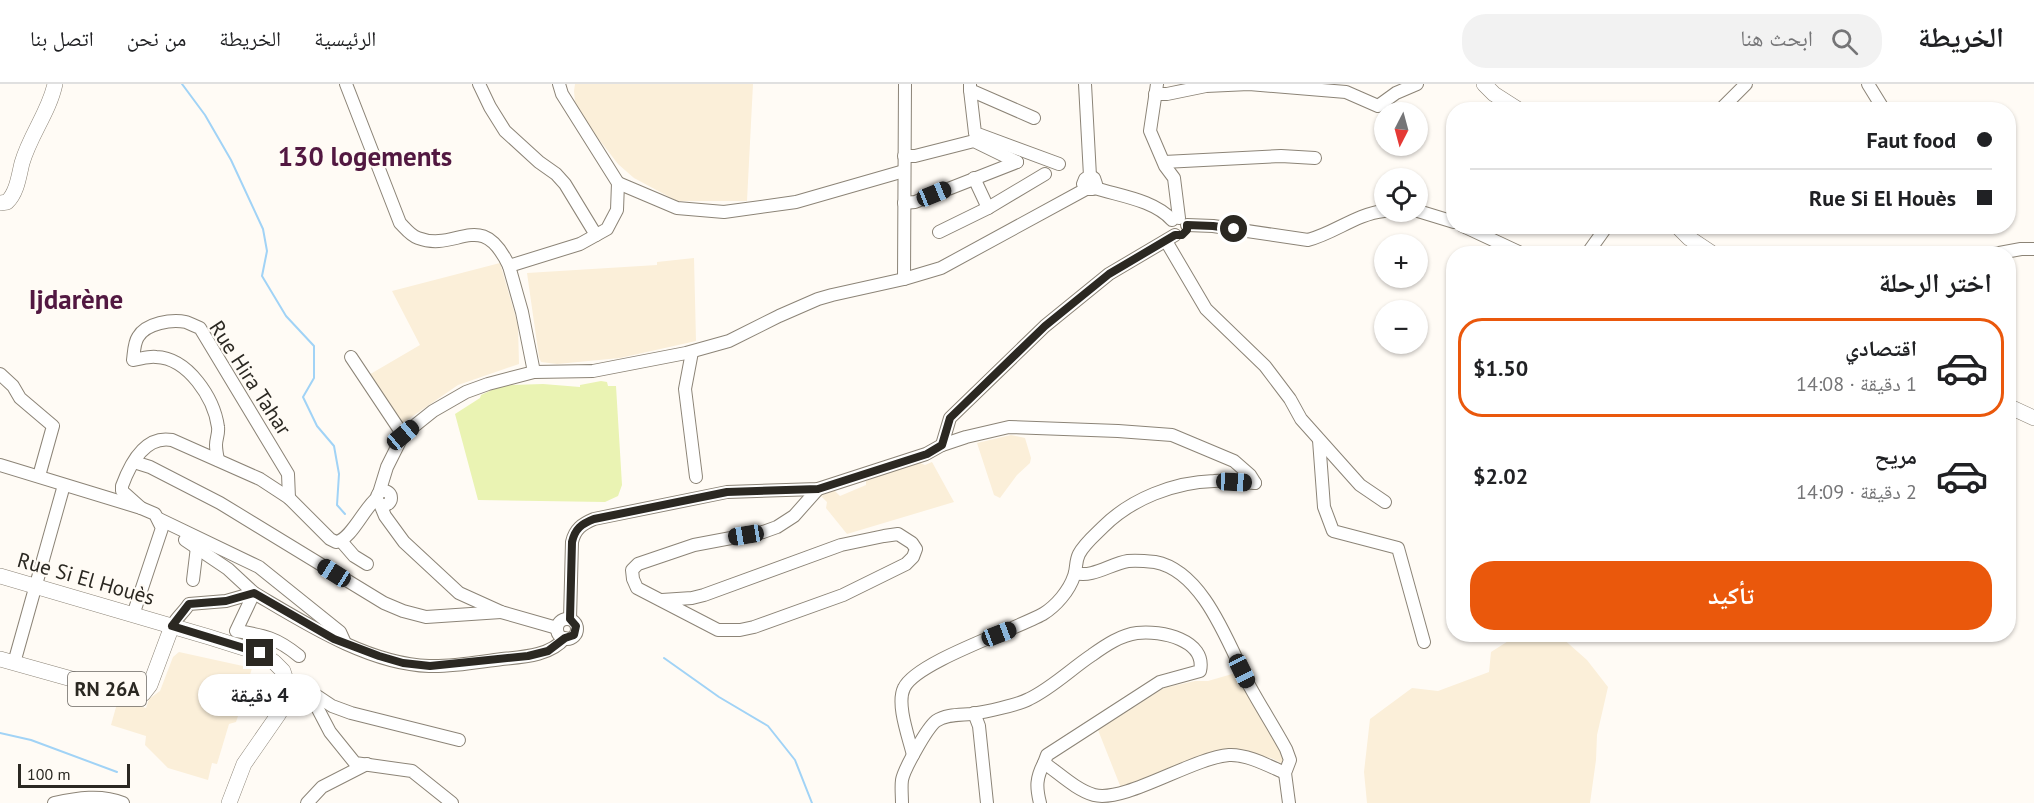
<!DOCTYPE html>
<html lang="ar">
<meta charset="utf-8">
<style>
:root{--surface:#fff;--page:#f2f2f2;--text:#202124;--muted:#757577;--line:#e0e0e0;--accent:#ea580c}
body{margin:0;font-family:"PT Sans","Noto Naskh Arabic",sans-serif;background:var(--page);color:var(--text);direction:rtl;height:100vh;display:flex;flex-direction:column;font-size:22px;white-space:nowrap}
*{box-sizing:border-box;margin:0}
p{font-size:20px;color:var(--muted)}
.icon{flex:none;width:33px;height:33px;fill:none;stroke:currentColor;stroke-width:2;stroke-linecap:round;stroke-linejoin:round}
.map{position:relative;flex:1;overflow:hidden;direction:ltr}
.drawer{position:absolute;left:1446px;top:162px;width:570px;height:396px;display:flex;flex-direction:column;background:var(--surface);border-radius:24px;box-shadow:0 2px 4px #0004;direction:rtl}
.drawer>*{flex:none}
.banner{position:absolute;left:1446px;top:18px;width:570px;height:132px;border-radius:24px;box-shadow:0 2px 4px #0004;direction:rtl;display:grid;align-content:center;height:132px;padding:0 24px;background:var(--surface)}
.needle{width:39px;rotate:186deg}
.buttons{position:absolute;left:1374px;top:18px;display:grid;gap:12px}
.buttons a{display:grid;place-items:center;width:54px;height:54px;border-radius:50%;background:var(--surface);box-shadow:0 2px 4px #0004;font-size:30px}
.scale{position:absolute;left:18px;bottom:15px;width:112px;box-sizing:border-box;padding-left:6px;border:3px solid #2b2822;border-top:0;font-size:16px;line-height:21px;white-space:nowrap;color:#2b2822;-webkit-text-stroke:4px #fffbf5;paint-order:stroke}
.end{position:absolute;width:27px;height:27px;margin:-14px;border:8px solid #2b2822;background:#fff;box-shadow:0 0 0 3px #fff}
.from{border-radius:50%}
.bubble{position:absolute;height:42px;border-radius:21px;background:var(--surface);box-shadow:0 2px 4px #0004;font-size:20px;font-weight:700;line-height:42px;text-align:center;direction:rtl}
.car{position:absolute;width:18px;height:36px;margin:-18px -9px;border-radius:8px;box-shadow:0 0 4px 2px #0007;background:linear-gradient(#222 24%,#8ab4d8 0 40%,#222 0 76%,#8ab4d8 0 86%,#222 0)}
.banner b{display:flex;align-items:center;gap:21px;height:57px;font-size:22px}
.banner b+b{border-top:2px solid var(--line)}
.banner i{width:15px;height:15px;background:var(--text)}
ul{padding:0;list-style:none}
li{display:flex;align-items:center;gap:18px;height:99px;margin:0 12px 9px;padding:0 12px;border:3px solid transparent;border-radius:24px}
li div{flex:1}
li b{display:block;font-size:22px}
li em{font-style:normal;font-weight:700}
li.on{border-color:var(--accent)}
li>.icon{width:54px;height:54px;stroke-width:1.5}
h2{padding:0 24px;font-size:27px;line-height:72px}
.cta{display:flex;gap:12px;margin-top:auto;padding:12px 24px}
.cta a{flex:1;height:69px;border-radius:24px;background:var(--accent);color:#fff;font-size:24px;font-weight:700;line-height:69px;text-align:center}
header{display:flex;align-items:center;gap:36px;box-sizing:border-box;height:84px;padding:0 30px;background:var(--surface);border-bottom:2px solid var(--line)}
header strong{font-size:28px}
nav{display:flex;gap:33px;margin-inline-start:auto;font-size:21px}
.search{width:420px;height:54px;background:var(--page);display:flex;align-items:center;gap:15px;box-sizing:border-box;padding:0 21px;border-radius:24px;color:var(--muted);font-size:22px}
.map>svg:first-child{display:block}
</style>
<header>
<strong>الخريطة</strong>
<div class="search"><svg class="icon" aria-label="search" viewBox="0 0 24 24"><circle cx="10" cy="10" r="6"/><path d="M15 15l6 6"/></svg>ابحث هنا</div>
<nav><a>الرئيسية</a><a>الخريطة</a><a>من نحن</a><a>اتصل بنا</a></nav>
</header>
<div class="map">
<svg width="2034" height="719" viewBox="0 0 2034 719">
<rect width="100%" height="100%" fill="#fffbf5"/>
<g fill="#fbefd9">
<polygon points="575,0 753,0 747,117 677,117 634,94 618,80 591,45 575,18 574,7"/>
<polygon points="694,174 696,257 620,274 557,280 541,278 539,273 527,189 657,181 657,178"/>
<polygon points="500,179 518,241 519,280 458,301 400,341 367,292 420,261 392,207"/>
<polygon points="1011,351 1025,354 1031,374 1030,379 1017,391 1000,414 994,411 977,359"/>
<polygon points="918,378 925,381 932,378 954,418 847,450 826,424 827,418 821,412 834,406 840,412 866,401 866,397"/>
<polygon points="1561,553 1587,576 1608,603 1597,651 1596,676 1590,719 1367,719 1364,688 1370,635 1412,604 1438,607 1489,588 1491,568 1513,554"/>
<polygon points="179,568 252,584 238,632 236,638 229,640 217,680 212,679 208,696 168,684 145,661 146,652 111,641 118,616 146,624 149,615 160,607 173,573"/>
<polygon points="1239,588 1286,665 1286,681 1271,674 1232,666 1123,709 1098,646 1164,604 1195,597 1208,597"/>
</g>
<polygon fill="#eaf3b3" points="601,297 607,298 608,302 616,302 622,401 618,412 605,418 478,416 455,330 480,314 481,311 498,303 512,301 543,300 580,303 580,301"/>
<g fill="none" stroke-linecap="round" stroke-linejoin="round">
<g stroke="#a1d3f6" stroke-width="2">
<polyline points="182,0 205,31 231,76 263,145 267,167 262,192 286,232 314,262 314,294 303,313 317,342 334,362 339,390 337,421 345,430"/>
<polyline points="664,574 719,613 768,642 795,676 812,719"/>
<polyline points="0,649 31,656 117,688"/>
</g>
<g stroke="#8c8477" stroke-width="14">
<g id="minor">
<path d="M 346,0 L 400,139 C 405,144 411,152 418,154 C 457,169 481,123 509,182"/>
<polyline points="479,0 490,23 505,47 539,78 556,90 565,100 596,151"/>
<polyline points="970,0 970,6 1034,34"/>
<polyline points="1085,0 1090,92"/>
<polyline points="1157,0 1150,47 1165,82 1174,94 1179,134"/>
<polyline points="1868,0 1884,26"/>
<polyline points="970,6 975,49 1059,80"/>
<polyline points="1155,10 1167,10 1206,2 1249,0 1346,8 1378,22 1396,9 1417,0"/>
<polyline points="1720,26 1746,0"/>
<polyline points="904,72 915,72 974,57 1017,78"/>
<polyline points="1164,78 1281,72 1315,74"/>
<polyline points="974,94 988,124"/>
<polyline points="618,99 677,124 724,128 796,118 904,87"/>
<path d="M 1095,104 C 1120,112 1154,116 1172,136"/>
<polyline points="904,119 915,118 1017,78"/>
<polyline points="1418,127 1454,138"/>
<path d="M 1187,141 L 1213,142 L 1308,156 C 1335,149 1356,130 1384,127"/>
<polyline points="1463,142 1523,170"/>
<polyline points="939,148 988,124 1045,90"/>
<polyline points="1166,157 1206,225 1265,282 1290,315 1301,335 1360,401 1385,418"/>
<polyline points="1587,170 1607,142"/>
<polyline points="1994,170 2021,165 2034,165"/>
<polyline points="904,195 905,0"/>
<polyline points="692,268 685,305 696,393"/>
<polyline points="351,273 403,351"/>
<polyline points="534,288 522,228 509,182 580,160 607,145 617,126 618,99 562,10 559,0"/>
<polyline points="0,290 13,302 20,314 53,342 39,392"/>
<polyline points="1319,356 1324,423 1333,447 1398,464 1424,558"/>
<polyline points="942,361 966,353 1009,343 1118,347 1172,351 1234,377 1250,391 1255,399"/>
<path d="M 218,376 C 217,371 216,366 216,361 C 216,355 219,349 218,343 C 214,314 188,274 156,273 C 149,272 141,275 133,276 C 134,269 134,259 138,253 C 146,239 172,235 186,238 C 191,240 195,242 200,244 L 288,390 L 289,414"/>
<polyline points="134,378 150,383 220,419 384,519 403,527 426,533 501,528"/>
<polyline points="0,381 141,424 155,430 162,444 133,531"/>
<circle cx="384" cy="414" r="7"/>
<polyline points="379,409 387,383 403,351 433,327 466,308 488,300 534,288 593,287 686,269 729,257 779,232 818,215 832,211 904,195 941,184 1086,105 1093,105 1096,100 1094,94 1090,92 1085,95 1083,100 1086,105"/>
<polyline points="380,420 385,432 404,458 459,509 501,528 557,544"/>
<path d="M 141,424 L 122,407 L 122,402 C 130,380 145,351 172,356 L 260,395 L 289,414 L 330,455 L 336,458 C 351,456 364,424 377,414"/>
<polyline points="159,435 259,483 340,548 345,559"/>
<path d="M 185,456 L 228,485 L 254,509 L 236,547 C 264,551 277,554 299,572"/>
<polyline points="341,457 354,472 367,480"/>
<path d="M 1075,489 C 1093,494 1110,480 1128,477 C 1137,476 1146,477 1155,478 C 1204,487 1229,562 1249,601 C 1261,623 1274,643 1286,665 L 1290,676 L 1285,689 L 1289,719"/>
<polyline points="193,496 197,463"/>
<polyline points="662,516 692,514 704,511 841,461 884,452 898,450 912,459 916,465 913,473 906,480 843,511 754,543 740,546 718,546 637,504 633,495 632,486 638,480 694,461 763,448 777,443 794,432 818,405"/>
<path d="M 570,535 L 572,458 C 575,445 582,440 594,435 L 727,408 L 818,405 L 926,370 L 942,361 L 950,334 L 1045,242 L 1109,190 L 1175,151"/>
<circle cx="567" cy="545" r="10"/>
<path d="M 172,542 C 177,533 184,528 189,520 L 226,517 L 254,509 C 305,539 368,580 429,582 C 453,583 478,578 502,575 C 523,573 550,572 565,554"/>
<polyline points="14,579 64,401"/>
<polyline points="288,602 308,606 332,622 351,629 459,656"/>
<polyline points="308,606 330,648 355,679 412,687 452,719"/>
<polyline points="974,629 979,642 987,719"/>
<path d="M 913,671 C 909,654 896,620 904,604 C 916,578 1014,546 1043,530 C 1056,522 1069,507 1074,492 C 1077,484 1075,478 1079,470 C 1084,460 1095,451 1103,443 C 1131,415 1174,398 1214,397 C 1227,396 1241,399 1255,399"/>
<path d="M 54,719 C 77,714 101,710 123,719"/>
<polyline points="307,719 322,703 367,680"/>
<path d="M 902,719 C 902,712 901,703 902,696 C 904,685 927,644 936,637 C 946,630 960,631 971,630 C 985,628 1018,621 1029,615 C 1052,604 1071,585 1092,571 C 1106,561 1121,551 1137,549 C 1161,546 1207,556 1200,587 L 1160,598 L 1047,671 L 1044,679 C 1059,689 1076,706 1094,711 C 1125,719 1192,674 1229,671 C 1247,670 1269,682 1285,689"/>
<path d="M 1040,719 C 1036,703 1036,694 1044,679"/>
</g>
</g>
<g stroke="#8c8477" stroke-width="16">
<g id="major">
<polyline points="1484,0 1494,10 1519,26"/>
<path d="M 0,119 L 7,118 C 17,109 19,91 22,79 C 30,51 49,28 55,0"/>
<polyline points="1677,142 1689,154 1713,170"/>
<polyline points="2008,322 2034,334"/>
<polyline points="0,492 209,553 263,570 274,578 283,587 288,602 286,617 278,631 244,680 229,719"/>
<polyline points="0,575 129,611 143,610 150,601 172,542"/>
</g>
</g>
<use href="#minor" stroke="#fff" stroke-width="12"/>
<use href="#major" stroke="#fff" stroke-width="15"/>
</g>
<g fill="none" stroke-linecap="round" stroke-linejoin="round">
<path stroke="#2b2822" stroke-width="8" d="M 260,569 L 172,542 L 189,520 L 226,517 L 254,509 L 334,555 L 379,572 L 403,579 L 430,582 L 528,572 L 548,567 L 565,554 L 574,551 L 576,542 L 570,535 L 572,458 C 575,445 581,440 594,435 L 727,408 L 818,405 L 927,370 L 942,361 L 950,334 L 1045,242 L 1109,190 L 1175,151 L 1182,151 L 1187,146 L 1187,141 L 1213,142 L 1234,145"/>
</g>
<g text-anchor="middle" stroke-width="4.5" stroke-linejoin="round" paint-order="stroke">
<rect fill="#fffbf5" stroke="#6b6761" stroke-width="1.5" x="68" y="588" width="78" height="34" rx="4.5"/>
<g font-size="20" font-weight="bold" fill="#2b2822">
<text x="107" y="612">RN 26A</text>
</g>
<g font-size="21" fill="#2b2822" stroke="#fffbf5">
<text transform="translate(250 294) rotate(57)" y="7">Rue Hira Tahar</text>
<text transform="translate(86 495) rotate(16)" y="7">Rue Si El Houès</text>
</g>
<g font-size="27" font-weight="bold" fill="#521841" stroke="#fffbf5">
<text x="365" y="82">130 logements</text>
<text x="76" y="225">Ijdarène</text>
</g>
</g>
</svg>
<div class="buttons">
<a><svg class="needle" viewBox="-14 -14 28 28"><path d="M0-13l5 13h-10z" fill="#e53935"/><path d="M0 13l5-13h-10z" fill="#757577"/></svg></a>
<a><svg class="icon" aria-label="locate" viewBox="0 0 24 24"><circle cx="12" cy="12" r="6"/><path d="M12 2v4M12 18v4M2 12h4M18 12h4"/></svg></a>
<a>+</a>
<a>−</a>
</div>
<div class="scale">100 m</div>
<i class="end from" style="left:1234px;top:145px"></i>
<i class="end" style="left:260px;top:569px"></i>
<div class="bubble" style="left:198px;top:590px;width:123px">4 دقيقة</div>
<i class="car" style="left:934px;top:110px;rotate:68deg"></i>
<i class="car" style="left:403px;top:351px;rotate:50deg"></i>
<i class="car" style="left:1234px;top:398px;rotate:93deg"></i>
<i class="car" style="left:746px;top:451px;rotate:261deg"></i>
<i class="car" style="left:334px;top:489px;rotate:302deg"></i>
<i class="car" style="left:999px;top:550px;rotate:69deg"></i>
<i class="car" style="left:1242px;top:587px;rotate:154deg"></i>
<div class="banner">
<b><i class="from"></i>Faut food</b>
<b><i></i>Rue Si El Houès</b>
</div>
<section class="drawer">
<h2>اختر الرحلة</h2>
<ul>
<li class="on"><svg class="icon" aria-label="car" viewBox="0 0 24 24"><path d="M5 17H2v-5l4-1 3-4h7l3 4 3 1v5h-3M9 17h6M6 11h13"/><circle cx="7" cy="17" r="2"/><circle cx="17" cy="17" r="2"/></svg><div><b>اقتصادي</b><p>1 دقيقة · 14:08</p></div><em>$1.50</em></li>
<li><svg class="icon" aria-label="car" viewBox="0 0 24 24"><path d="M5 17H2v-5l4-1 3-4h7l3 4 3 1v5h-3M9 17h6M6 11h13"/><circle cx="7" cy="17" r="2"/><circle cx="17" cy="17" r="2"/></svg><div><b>مريح</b><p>2 دقيقة · 14:09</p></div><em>$2.02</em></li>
</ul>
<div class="cta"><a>تأكيد</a></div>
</section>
</div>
